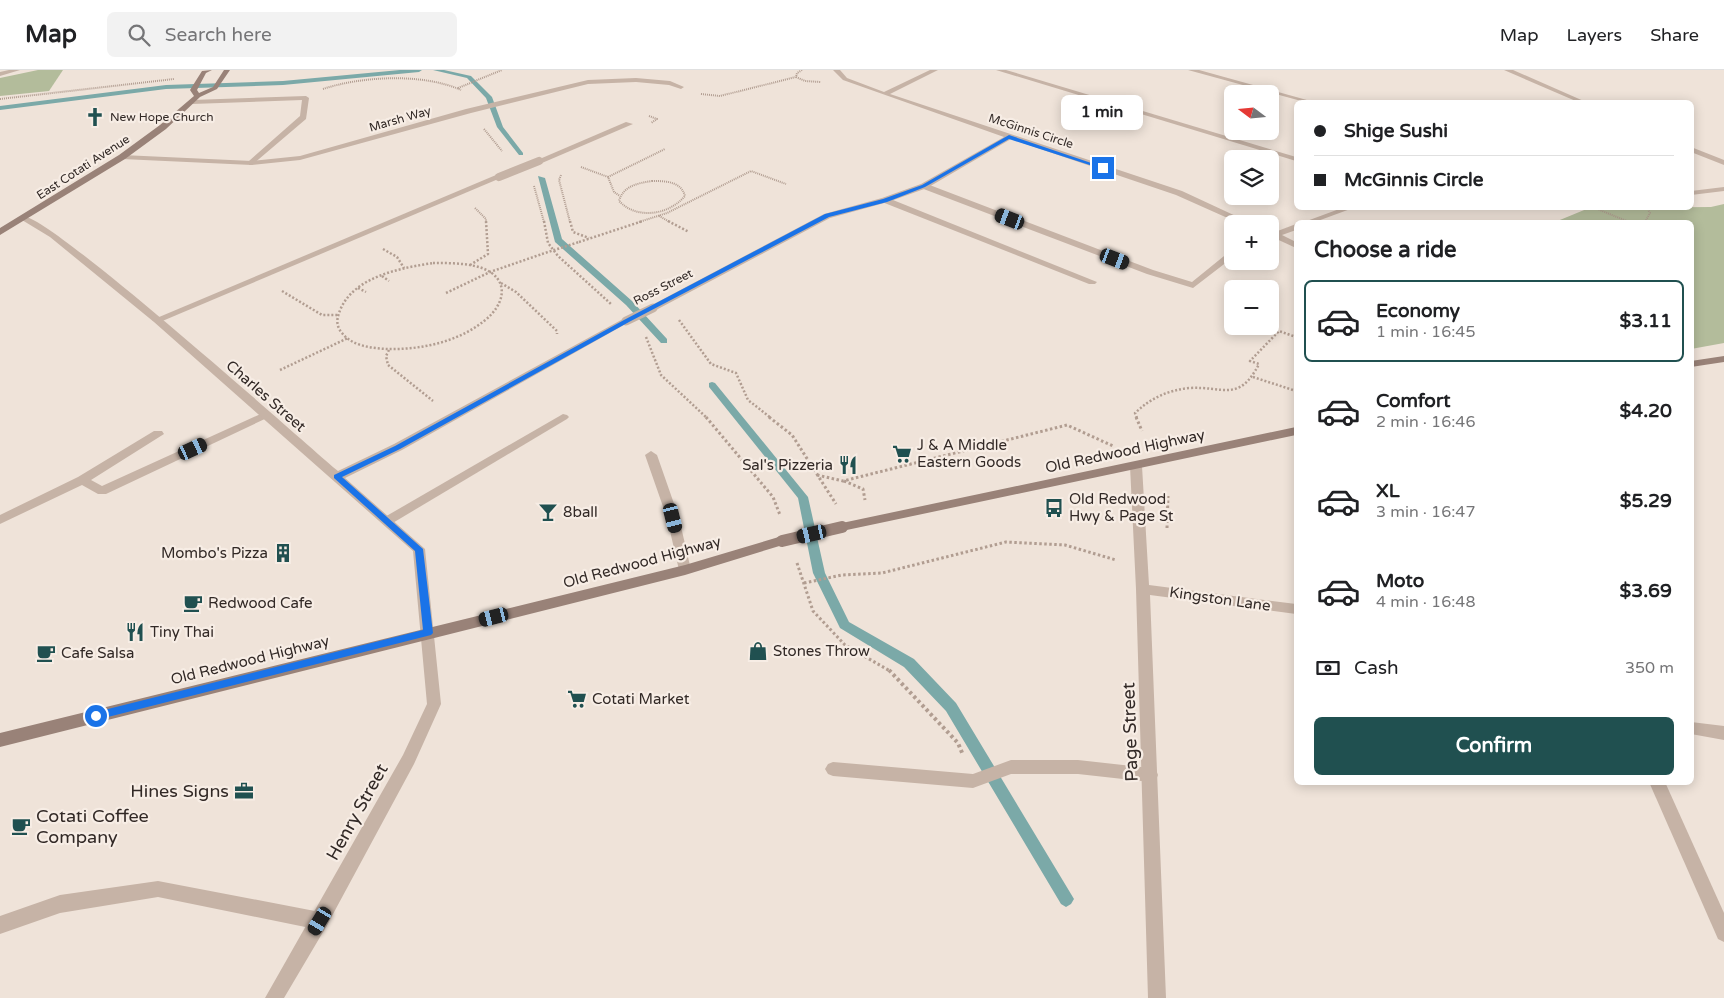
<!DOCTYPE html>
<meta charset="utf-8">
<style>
:root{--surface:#fff;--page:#f2f2f2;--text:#202124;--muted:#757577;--line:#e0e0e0;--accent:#205050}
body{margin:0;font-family:"Varela Round",sans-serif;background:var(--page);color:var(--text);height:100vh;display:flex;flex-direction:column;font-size:19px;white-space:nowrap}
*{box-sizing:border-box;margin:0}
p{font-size:16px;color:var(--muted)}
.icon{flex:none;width:28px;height:28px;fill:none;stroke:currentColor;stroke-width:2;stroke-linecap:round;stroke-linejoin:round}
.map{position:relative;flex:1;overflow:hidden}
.details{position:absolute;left:1294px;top:150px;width:400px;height:565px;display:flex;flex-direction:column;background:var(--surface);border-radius:8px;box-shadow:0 2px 12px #0003}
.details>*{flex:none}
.top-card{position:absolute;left:1294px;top:30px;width:400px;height:110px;border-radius:8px;box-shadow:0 2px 12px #0003;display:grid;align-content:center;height:110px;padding:0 20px;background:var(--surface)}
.needle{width:32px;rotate:286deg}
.buttons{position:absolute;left:1224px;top:15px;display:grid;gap:10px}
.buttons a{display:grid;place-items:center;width:55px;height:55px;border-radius:8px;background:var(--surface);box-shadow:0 2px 12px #0003;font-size:25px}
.end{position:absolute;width:22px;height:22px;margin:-11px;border:6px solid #1a73e8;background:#fff;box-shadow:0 0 0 2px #fff}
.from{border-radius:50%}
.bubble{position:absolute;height:35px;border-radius:8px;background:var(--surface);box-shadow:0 2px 12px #0003;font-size:16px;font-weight:800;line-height:35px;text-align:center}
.car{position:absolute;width:15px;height:30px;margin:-15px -8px;border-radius:6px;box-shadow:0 0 4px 1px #0007;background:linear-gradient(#222 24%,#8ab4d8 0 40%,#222 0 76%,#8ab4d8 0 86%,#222 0)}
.top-card b{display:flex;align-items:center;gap:18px;height:48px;font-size:19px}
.top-card b+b{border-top:1px solid var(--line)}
.top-card i{width:12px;height:12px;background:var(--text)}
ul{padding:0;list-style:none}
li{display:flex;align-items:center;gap:15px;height:82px;margin:0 10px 8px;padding:0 10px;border:2px solid transparent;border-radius:8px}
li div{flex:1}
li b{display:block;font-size:19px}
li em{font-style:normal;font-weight:800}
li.active{border-color:var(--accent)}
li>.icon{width:45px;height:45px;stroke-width:1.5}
h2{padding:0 20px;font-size:22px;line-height:60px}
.pay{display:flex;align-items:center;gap:12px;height:55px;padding:0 20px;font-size:19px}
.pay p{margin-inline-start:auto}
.primary-button{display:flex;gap:10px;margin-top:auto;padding:10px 20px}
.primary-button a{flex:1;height:58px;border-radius:8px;background:var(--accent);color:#fff;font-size:20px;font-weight:800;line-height:58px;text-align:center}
header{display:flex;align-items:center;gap:30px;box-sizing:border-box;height:70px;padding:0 25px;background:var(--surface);border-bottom:1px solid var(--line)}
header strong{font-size:24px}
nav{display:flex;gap:28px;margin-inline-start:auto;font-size:18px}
.search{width:350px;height:45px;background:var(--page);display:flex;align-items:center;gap:12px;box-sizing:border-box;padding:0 18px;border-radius:8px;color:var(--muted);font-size:19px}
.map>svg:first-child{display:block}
</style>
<header>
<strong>Map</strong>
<div class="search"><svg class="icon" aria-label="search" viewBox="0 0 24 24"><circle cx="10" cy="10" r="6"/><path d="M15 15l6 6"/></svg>Search here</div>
<nav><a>Map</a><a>Layers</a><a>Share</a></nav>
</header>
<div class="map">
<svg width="1724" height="928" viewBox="0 0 1724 928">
<rect width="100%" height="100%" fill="#efe3d9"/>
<g fill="#b3bc9b">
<polygon points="38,0 63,0 49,21 0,26 0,8"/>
<polygon points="1724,134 1724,273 1691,279 1691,152 1555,152 1589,138 1711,137"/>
</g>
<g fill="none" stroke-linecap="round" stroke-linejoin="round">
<g fill="#7ba9a8" fill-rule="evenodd">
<polygon points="400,0 422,0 419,2 283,15 166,19 0,40 0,36 166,15 283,11"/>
<polygon points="433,0 444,0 471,6 492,27 503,57 523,83 523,85 519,85 497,57 486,28 467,8"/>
<polygon points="538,106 545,108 562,169 632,231 667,269 667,273 661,273 626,235 555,172"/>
<polygon points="712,312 715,313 808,427 825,503 849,552 914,589 956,633 1071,824 1074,829 1071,834 1066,837 1061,834 946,641 904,597 840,558 813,503 798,428 709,317 709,313"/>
</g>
<g stroke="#b19d91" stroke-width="2" stroke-dasharray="1 1" stroke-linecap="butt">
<polyline points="802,0 797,3 796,7 805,11 821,12"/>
<polyline points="458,18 502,0"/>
<path d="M 323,19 C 362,6 423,3 461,20"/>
<polyline points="701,24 720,26 796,7"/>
<polyline points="0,29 174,9"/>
<polyline points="649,46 657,49 651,53"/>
<polyline points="484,59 502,81"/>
<polyline points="581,97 608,107 614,122 620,126"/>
<polyline points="561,105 559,110 570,152"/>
<polyline points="608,107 665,79"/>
<path d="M 652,111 C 665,111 681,111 685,126 C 669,145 637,150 619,131 C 623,116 638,113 652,111 Z"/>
<polyline points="534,116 544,152"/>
<polyline points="475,138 486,149 486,152"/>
<polyline points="1595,138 1629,152"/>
<polyline points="659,146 670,152"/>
<polyline points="639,152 667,143 751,101 786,114"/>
<polyline points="1645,152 1650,143 1647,138"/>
</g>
<g stroke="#b19d91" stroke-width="2.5" stroke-dasharray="2 2" stroke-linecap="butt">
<polyline points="544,151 548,173 558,186 611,234"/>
<polyline points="570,151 573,162 589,168"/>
<polyline points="668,151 689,162"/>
<polyline points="1626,151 1629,152"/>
<polyline points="579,172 643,151"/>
<polyline points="383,179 397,187 404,198"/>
<path d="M 433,193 C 449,193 467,193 482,198 C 511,209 505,235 484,251 C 458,272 420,280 387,279 C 371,278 352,276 342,263 C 335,255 337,247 341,238 C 356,206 401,198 433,193 Z"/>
<polyline points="470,195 488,184 486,151"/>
<polyline points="382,206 389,211"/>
<polyline points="501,213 516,222 557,261 557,264"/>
<polyline points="358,218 366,222"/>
<polyline points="282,221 322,245 337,245"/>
<polyline points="446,223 490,202 542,184"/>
<polyline points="679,250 711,294 736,303 748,330 771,348"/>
<polyline points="646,267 661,305 707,348"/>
<polyline points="389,280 386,286 388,295 433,331"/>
<polyline points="280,300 348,268"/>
<polyline points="1253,307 1296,321"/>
<path d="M 1137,348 L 1135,343 C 1151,328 1168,320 1190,318 C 1223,316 1239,333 1259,294 L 1250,291 L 1279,261 L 1296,267"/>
</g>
<g stroke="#b19d91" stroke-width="3" stroke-dasharray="2.5 2.5" stroke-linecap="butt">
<polyline points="706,347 773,427 780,445"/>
<polyline points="769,347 792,365 836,434"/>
<polyline points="1136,347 1142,361"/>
<polyline points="817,405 843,411 1067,355 1113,376"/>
<polyline points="844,411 863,419 865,430"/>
<polyline points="1167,458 1168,426"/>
<polyline points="797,493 813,541 845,575 890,601"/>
<polyline points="804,513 842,505 882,503 1006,472 1065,475 1116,490"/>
</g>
<polyline stroke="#b19d91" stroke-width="4" stroke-dasharray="3 3" stroke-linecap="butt" points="889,600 958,673 963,685"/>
<g fill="#c6b3a6" fill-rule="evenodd">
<polygon points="996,0 1006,0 1296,87 1296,91"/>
<polygon points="306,26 309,28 306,49 252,95 249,95 249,91 300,46 302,30 192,34 189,32 192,30"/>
<polygon points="626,52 633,54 542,93 535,91"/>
<polygon points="496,105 503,107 160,252 157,253 152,250"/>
<polygon points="921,114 927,114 1153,200 1192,212 1229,182 1232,181 1232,188 1193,218 1147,204 921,118"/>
<polygon points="882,128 888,128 1097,212 1095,214 1089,214 882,132"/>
<polygon points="265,342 269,343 270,345 269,347 106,424 98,424 82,415 0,454 0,445 78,407 154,361 162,361 164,364 91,410 102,416"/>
<polygon points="563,344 567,345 569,347 567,349 391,454 383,454 381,451 383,448"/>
<polygon points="651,381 657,385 679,448 691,500 690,503 680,503 679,500 667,448 645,385"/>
<polygon points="1011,690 1078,690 1150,698 1156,700 1158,705 1156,710 1150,712 1078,704 1011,704 973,718 833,706 828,704 825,699 828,694 833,692 973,704"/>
<polygon points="158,811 320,842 326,845 329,851 326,857 320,860 158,827 60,843 0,864 0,846 60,825"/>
</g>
<g fill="#c6b3a6" fill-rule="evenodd">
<polygon points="9,0 20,0 0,6 0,2"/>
<polygon points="833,0 840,0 847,8 884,22 930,0 938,0 890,24 1182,121 1253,154 1241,154 1176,125 1011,69 927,118 888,132 830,148 656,240 650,240 650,236 824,144 882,128 921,114 1004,67 843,10"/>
<polygon points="1188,0 1199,0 1314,32 1305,32"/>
<polygon points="1504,0 1513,0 1586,32 1578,32"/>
<polygon points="636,8 670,11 684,17 681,19 669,15 636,12 588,14 471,43 300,90 252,95 122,89 118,87 122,85 252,91 300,86 466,39 588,10"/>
<polygon points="1691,77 1724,90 1724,95 1691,82"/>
<polygon points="1724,117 1724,121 1691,125 1691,121"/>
<polygon points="1342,138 1353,138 1315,152 1304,152"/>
<path d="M 22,146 C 47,142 301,370 338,401 L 394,374 L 623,249 L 626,248 L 631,251 L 402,380 L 345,408 L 425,479 L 441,634 L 414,694 L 326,857 L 284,928 L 265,928 L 403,685 L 427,634 L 413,481 L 154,252 L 50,167 L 22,150 Z"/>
<polygon points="1296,154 1296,160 1282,165 1296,172 1296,178 1270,166 1270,160 1275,162"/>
<polygon points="1136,392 1142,396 1149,515 1296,534 1296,544 1150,525 1166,928 1148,928 1136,519 1130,396"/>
<polygon points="1691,652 1724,656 1724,670 1691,664"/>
<polygon points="1649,712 1665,712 1724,843 1724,872 1718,869"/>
</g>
<g fill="#998278" fill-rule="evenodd">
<polygon points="212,0 206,3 197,20 199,23 213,17 224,0 230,0 217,19 200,27 166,59 125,89 0,165 0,158 119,85 160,55 194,26 190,20 202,1"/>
<polygon points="1724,286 1724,292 1691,297 1691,291"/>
<polygon points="1296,357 1296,365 842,461 836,457 842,453"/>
<polygon points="782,466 786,468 788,471 786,474 685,505 0,677 0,663 685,495"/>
</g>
<polyline stroke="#b19d91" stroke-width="2.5" stroke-dasharray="2 2" stroke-linecap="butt" points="542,184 579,172"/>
<polyline stroke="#c6b3a6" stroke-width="8" points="499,107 539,91"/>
<polyline stroke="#c6b3a6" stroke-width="9" points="626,251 653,238"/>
<polyline stroke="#998278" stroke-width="12" points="782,471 842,457"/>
</g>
<polygon fill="#1a73e8" points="1009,65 1106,98 1102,99 1009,69 925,117 887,132 829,147 629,252 400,379 342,407 423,479 433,563 431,565 96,650 92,649 92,643 96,642 423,560 415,481 334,408 334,405 395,376 624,250 825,144 883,129 922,115"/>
<defs>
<g id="church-bare" transform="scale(1.5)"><path d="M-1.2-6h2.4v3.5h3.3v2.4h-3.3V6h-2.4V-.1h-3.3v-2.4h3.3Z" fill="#205050" stroke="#f7ede5" stroke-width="2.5" paint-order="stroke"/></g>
<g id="supermarket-bare" transform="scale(1.5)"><path d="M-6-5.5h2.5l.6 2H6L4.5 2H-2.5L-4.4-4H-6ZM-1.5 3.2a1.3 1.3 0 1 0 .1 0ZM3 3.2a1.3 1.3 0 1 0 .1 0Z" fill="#205050" stroke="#f7ede5" stroke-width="2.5" paint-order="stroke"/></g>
<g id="restaurant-bare" transform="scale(1.5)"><path d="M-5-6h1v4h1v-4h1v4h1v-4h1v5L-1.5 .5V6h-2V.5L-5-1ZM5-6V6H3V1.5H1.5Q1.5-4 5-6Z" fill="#205050" stroke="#f7ede5" stroke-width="2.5" paint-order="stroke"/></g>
<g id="bus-bare" transform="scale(1.5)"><path d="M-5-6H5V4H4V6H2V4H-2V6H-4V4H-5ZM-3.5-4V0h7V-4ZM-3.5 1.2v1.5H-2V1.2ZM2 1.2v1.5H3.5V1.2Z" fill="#205050" stroke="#f7ede5" stroke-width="2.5" paint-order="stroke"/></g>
<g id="bar-bare" transform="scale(1.5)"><path d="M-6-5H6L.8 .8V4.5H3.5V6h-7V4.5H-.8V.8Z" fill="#205050" stroke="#f7ede5" stroke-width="2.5" paint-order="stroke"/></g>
<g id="building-bare" transform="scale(1.5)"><path d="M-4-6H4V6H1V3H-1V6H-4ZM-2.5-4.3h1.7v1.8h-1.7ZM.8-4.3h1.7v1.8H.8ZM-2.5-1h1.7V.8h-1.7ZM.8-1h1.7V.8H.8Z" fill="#205050" stroke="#f7ede5" stroke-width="2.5" paint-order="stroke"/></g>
<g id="cafe-bare" transform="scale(1.5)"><path d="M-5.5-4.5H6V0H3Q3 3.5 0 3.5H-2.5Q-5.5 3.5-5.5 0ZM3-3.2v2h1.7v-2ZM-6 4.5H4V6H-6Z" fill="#205050" stroke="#f7ede5" stroke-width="2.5" paint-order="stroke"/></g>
<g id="shop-bare" transform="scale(1.5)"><path d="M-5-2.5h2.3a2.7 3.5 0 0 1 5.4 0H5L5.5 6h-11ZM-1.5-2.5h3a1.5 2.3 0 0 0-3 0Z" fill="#205050" stroke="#f7ede5" stroke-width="2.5" paint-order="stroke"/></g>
<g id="office-bare" transform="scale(1.5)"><path d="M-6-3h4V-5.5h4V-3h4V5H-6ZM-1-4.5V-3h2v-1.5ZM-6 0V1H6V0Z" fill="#205050" stroke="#f7ede5" stroke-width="2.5" paint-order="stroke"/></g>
</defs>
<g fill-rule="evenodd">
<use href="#church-bare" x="95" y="47"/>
<use href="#supermarket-bare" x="902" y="384"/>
<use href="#restaurant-bare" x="848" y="395"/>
<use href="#bus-bare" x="1054" y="438"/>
<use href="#bar-bare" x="548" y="442"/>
<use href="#building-bare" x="283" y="483"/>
<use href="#cafe-bare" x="193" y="533"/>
<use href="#restaurant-bare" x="135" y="562"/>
<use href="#shop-bare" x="758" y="581"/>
<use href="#cafe-bare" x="46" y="583"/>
<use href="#supermarket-bare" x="577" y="629"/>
<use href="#office-bare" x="244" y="721"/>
<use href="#cafe-bare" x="21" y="756"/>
</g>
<g text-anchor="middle" stroke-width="4.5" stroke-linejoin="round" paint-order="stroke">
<g font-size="12" fill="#322926" stroke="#f7ede5" text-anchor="start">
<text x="110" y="51">New Hope Church</text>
</g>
<g font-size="12" fill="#322926" stroke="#f7ede5">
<text transform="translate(400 49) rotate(-16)" y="4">Marsh Way</text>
<text transform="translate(1031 61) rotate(18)" y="4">McGinnis Circle</text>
<text transform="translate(83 97) rotate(-33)" y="4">East Cotati Avenue</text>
<text transform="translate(663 217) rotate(-27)" y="4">Ross Street</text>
</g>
<g font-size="15" fill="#322926" stroke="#f7ede5">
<text transform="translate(266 326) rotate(41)" y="5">Charles Street</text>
<text transform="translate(1125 381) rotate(-12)" y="5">Old Redwood Highway</text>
<text transform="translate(642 492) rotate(-15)" y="5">Old Redwood Highway</text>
<text transform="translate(1220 529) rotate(8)" y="5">Kingston Lane</text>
<text transform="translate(250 590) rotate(-14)" y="5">Old Redwood Highway</text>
</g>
<g font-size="15" fill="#322926" stroke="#f7ede5" text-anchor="start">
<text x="917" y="380">J &amp; A Middle<tspan x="917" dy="17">Eastern Goods</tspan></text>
<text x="833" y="400" text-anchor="end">Sal's Pizzeria</text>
<text x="1069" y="434">Old Redwood<tspan x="1069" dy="17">Hwy &amp; Page St</tspan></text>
<text x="563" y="447">8ball</text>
<text x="268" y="488" text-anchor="end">Mombo's Pizza</text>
<text x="208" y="538">Redwood Cafe</text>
<text x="150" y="567">Tiny Thai</text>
<text x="773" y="586">Stones Throw</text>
<text x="61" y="588">Cafe Salsa</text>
<text x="592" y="634">Cotati Market</text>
</g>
<g font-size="18" fill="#322926" stroke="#f7ede5">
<text transform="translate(1130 662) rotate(-92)" y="6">Page Street</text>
<text transform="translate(357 742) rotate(-61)" y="6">Henry Street</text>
</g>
<g font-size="18" fill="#322926" stroke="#f7ede5" text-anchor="end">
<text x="229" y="727">Hines Signs</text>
<text x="36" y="752" text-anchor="start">Cotati Coffee<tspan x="36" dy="21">Company</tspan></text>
</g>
</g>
</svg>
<div class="buttons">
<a><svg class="needle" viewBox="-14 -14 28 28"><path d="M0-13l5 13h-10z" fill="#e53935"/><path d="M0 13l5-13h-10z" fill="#757577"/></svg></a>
<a><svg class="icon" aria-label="layers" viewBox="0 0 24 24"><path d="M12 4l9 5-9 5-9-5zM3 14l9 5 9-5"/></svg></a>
<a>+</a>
<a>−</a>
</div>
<i class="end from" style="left:96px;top:646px"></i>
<i class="end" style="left:1103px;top:98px"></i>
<div class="bubble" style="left:1061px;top:25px;width:82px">1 min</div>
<i class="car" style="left:1010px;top:149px;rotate:291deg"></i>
<i class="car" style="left:1115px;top:189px;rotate:111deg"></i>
<i class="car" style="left:193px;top:379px;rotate:65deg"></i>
<i class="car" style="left:673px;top:448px;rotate:166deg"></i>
<i class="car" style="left:812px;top:464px;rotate:257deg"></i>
<i class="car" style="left:494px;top:547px;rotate:256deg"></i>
<i class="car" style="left:320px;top:851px;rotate:211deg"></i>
<div class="top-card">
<b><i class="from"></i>Shige Sushi</b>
<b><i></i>McGinnis Circle</b>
</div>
<section class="details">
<h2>Choose a ride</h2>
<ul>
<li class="active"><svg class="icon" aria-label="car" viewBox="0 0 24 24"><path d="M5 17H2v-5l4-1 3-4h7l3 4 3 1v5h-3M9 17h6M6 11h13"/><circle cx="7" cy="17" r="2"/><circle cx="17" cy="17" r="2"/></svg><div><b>Economy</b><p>1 min · 16:45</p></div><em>$3.11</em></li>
<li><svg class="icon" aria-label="car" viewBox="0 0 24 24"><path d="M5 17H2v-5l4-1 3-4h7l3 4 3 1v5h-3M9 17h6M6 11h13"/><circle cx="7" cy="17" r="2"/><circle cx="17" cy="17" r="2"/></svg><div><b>Comfort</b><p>2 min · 16:46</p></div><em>$4.20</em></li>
<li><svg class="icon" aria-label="car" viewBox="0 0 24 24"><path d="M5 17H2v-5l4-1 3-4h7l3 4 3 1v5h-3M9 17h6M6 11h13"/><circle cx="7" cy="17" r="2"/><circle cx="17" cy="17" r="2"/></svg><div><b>XL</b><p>3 min · 16:47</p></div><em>$5.29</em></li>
<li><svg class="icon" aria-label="car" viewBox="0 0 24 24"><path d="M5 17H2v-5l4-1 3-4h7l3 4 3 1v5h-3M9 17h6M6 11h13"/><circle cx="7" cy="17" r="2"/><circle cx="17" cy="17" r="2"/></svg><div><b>Moto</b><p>4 min · 16:48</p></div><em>$3.69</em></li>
</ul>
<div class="pay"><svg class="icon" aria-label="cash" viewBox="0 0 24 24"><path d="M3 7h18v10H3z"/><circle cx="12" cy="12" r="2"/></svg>Cash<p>350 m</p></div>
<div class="primary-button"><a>Confirm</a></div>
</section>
</div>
